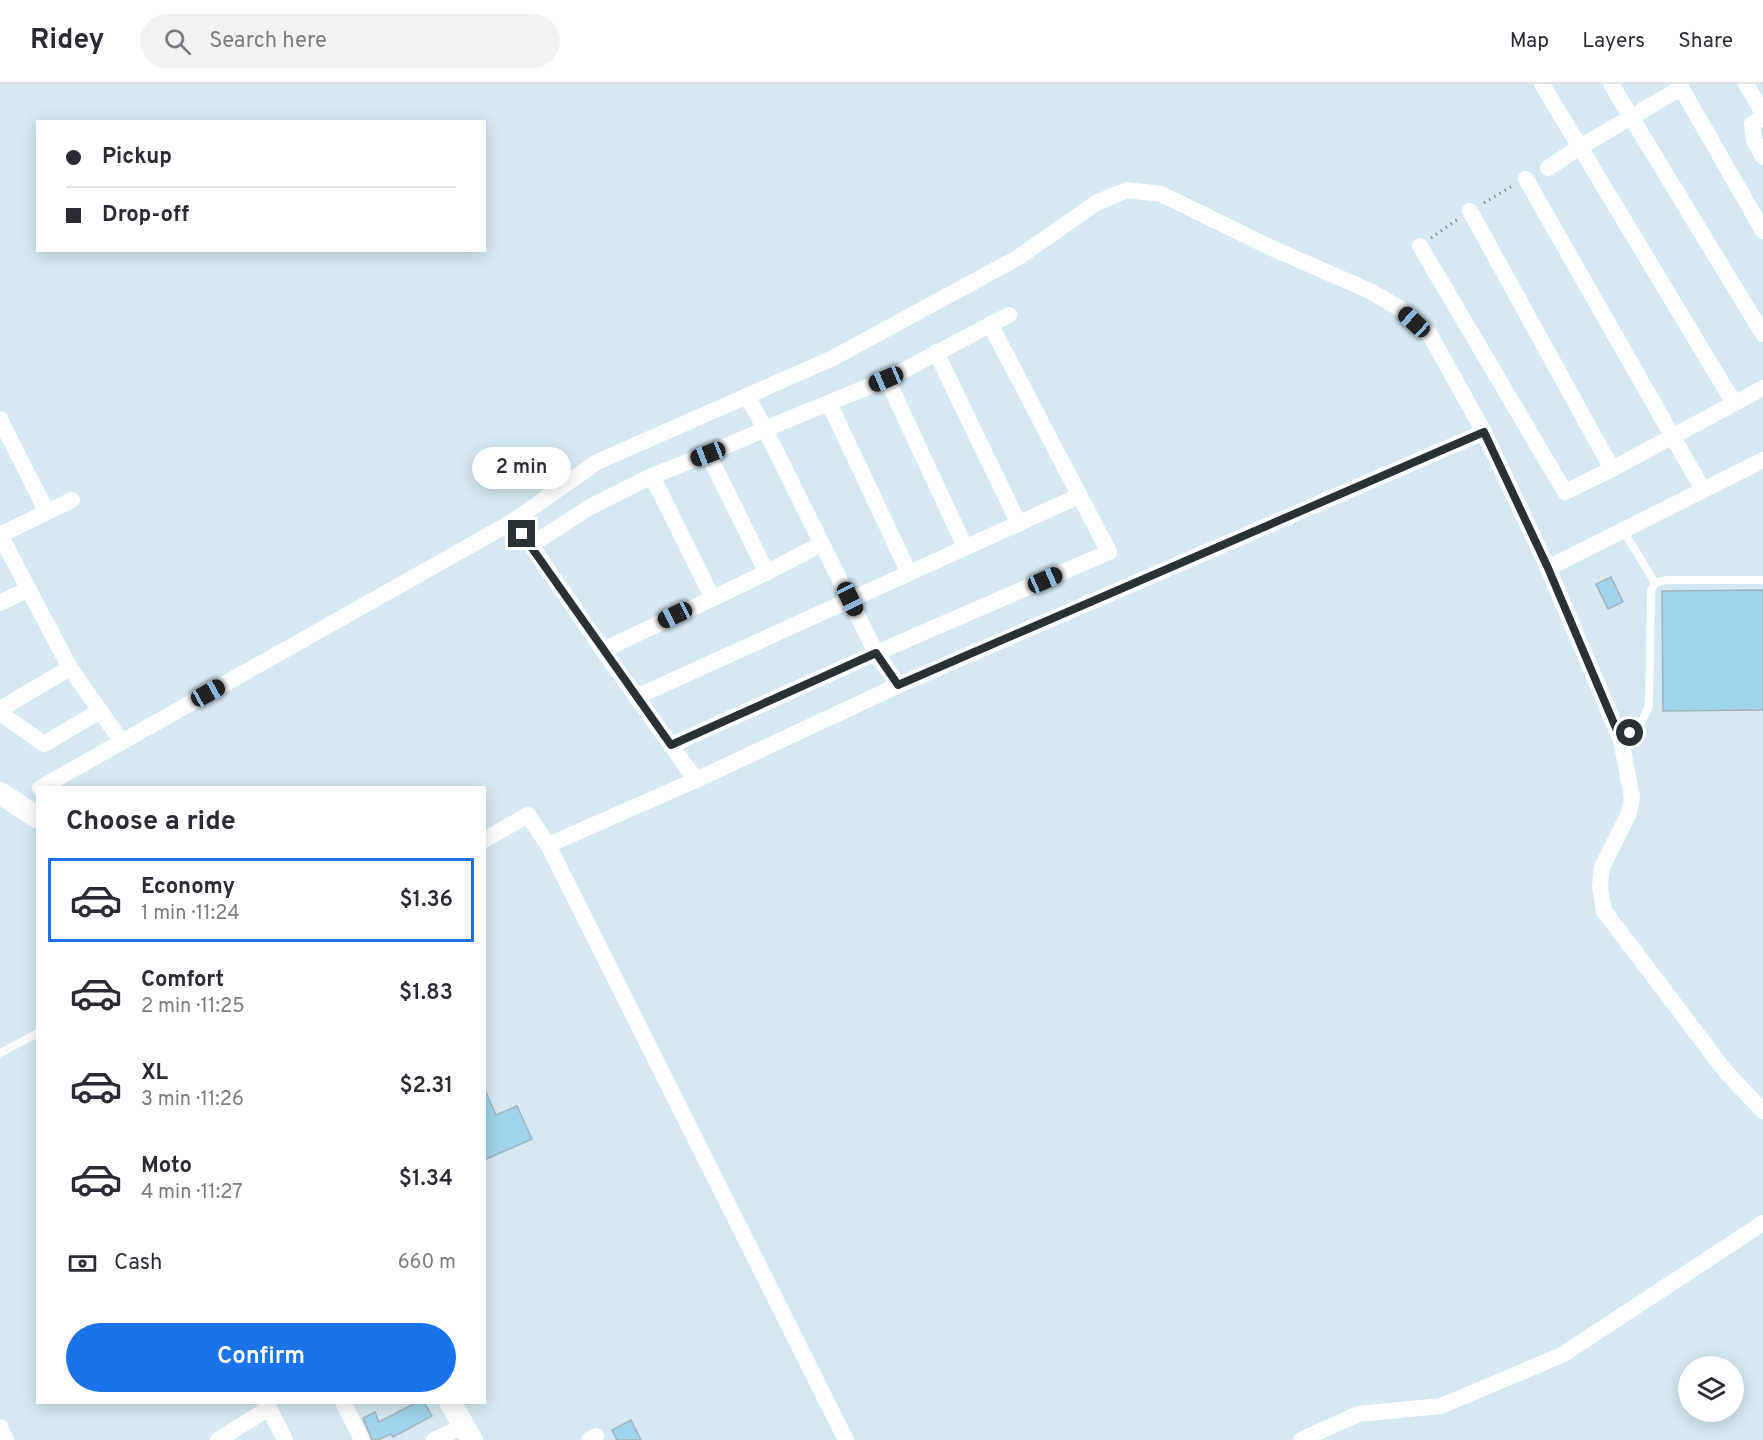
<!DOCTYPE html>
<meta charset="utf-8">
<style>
:root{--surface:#fff;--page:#f2f2f3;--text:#2b2b33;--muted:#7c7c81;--line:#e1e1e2;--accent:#1a73e8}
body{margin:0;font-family:Overpass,sans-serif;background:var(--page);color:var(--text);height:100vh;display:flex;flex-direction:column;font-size:22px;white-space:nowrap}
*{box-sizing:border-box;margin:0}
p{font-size:20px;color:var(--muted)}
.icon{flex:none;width:33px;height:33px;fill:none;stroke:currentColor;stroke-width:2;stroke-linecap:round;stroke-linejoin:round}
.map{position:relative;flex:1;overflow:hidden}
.details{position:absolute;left:36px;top:702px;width:450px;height:618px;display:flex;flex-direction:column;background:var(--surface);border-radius:0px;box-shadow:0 3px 15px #0003}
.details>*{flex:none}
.hud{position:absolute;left:36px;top:36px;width:450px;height:132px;border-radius:0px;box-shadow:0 3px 15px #0003;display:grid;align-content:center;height:132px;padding:0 30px;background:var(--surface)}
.controls{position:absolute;left:1678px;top:1272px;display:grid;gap:12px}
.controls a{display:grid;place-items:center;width:66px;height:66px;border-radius:50%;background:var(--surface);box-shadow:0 3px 15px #0003;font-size:30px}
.end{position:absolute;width:27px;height:27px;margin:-14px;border:8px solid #2a3134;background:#fff;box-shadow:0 0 0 3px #fff}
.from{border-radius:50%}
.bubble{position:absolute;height:42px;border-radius:21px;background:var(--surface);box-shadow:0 3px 15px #0003;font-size:20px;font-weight:600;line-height:42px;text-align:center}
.car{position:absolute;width:18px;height:36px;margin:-18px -9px;border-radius:8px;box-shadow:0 0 4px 2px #0007;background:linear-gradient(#222 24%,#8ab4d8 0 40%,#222 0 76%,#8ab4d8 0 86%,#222 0)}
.hud b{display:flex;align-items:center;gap:21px;height:57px;font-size:22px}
.hud b+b{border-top:2px solid var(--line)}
.hud i{width:15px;height:15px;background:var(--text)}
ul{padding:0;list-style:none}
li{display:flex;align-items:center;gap:18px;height:84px;margin:0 12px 9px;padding:0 18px;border:3px solid transparent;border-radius:0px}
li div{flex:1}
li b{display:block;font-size:22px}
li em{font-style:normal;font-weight:600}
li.selected{border-color:var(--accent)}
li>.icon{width:54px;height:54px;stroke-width:1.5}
h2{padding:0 30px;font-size:27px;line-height:72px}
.pay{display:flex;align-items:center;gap:15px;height:66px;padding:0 30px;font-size:22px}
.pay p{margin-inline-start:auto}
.cta{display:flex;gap:12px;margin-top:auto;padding:12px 30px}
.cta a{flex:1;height:69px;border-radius:36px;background:var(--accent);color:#fff;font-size:24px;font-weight:600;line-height:69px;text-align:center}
header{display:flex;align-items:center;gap:36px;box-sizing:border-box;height:84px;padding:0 30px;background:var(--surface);border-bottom:2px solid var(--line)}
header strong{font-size:28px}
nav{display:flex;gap:33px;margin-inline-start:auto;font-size:21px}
.search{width:420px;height:54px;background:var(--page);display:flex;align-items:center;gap:15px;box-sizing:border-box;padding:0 21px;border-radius:33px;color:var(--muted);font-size:22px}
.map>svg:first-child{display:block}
</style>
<header>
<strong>Ridey</strong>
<div class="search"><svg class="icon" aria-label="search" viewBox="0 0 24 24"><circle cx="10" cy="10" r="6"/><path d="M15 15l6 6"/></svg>Search here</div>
<nav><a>Map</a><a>Layers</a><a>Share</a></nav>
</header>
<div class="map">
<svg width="1763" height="1356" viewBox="0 0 1763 1356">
<rect width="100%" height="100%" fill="#d6e9f2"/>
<g fill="#a0d4ec" stroke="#a1b3bb" stroke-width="1.5">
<polygon points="1611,493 1623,518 1608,525 1596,500"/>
<polygon points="1763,506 1763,626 1663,627 1662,507"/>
<polygon points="484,1004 496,1031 517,1022 532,1055 484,1076"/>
<polygon points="417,1318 424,1318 432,1332 393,1353 391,1350 378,1356 372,1356 363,1334 375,1328 379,1338"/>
<polygon points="631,1336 641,1356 617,1356 612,1346"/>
</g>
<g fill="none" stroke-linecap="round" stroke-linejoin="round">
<g stroke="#7f8c92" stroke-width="3" stroke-dasharray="1.5 4.5" stroke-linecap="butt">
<polyline points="1484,119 1514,101"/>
<polyline points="1431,154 1458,135"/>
</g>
<g stroke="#fff" stroke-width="8">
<polyline points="1623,446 1655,499"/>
<polyline points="1621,656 1642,637 1649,622 1651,507 1655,499 1666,496 1763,496"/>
<polyline points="0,969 38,949"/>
</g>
<g stroke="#fff" stroke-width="16">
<polyline points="1542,0 1734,319"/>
<polyline points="1611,0 1763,250"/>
<polyline points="1679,0 1763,147"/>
<polyline points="1746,0 1763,29"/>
<polyline points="1763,34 1752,40 1754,56 1763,73"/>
<polyline points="1548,84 1580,63 1681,4"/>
<polyline points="1526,95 1703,406"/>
<polyline points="1470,127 1612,385"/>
<polyline points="1420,162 1565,408 1612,385 1763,304"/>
<polyline points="936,268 1019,440"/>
<polyline points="887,295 965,463"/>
<polyline points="747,312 765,345 876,569 899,601"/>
<polyline points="829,319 909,489"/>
<polyline points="0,335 47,428"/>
<polyline points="708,370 767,489"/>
<polyline points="652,392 712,513"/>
<polyline points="512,438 531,461 603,566 696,696"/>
<polyline points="0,451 70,584 122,658"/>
<polyline points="0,451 72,416"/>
<polyline points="531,461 590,423 652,392 708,370 765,345 887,295 1009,231"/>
<polyline points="1548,484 1763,376"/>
<polyline points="0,519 29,505"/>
<path d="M 603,566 C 676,531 750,499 821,460"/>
<polyline points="636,613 1079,412"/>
<polyline points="0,625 70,584"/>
<polyline points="0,629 44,660 100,627"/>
<polyline points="671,661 876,569 1109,468 990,240"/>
<polyline points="40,704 512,438 597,378 833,274 1019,173 1096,119 1127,106 1161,110 1276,166 1370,207 1399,224 1430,251 1484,348 1548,484 1621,656 1632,713 1629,729 1602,783 1600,802 1604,827 1726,988 1763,1027"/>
<polyline points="484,756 528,731 548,761 846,1356"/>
<polyline points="548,761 696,696 899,601 1484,348"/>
<polyline points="266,1318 285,1356"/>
<polyline points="343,1318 362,1356"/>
<polyline points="0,1343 6,1356"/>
<polyline points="218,1356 269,1324"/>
<polyline points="434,1356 464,1342"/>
<polyline points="589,1356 596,1352"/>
<polyline points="1301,1356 1358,1330 1441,1322 1562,1271 1763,1139"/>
</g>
<g stroke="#fff" stroke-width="22">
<polyline points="0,709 38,734"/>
<polyline points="450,1318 472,1356"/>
</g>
</g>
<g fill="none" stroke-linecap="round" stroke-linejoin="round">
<polyline stroke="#2a3134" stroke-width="8" points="522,450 671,661 876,569 898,601 1484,348 1548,484 1621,656 1630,649"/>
</g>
</svg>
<div class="controls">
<a><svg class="icon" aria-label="layers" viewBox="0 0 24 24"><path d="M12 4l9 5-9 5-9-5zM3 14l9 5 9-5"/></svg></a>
</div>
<i class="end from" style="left:1630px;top:649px"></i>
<i class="end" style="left:522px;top:450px"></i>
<div class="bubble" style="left:472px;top:363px;width:99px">2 min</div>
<i class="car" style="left:1414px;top:238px;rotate:312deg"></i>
<i class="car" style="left:886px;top:295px;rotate:247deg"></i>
<i class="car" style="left:708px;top:370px;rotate:249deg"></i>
<i class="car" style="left:1045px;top:496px;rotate:66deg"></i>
<i class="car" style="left:850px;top:515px;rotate:154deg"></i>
<i class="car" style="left:675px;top:531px;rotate:244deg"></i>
<i class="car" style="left:208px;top:609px;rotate:61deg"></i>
<div class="hud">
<b><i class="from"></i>Pickup</b>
<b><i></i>Drop-off</b>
</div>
<section class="details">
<h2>Choose a ride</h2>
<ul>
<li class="selected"><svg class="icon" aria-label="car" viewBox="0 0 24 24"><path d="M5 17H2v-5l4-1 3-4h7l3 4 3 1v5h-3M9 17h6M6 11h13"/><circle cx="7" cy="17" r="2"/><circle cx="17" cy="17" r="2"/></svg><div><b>Economy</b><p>1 min · 11:24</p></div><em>$1.36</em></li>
<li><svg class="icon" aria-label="car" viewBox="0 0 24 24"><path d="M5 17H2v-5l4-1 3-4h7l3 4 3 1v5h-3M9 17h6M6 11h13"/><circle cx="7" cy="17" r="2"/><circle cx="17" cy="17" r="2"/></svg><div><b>Comfort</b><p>2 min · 11:25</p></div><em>$1.83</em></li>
<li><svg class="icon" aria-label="car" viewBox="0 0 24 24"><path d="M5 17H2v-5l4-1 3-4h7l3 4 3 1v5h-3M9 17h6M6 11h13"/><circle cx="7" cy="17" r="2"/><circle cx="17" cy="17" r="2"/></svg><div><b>XL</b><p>3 min · 11:26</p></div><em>$2.31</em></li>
<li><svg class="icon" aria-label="car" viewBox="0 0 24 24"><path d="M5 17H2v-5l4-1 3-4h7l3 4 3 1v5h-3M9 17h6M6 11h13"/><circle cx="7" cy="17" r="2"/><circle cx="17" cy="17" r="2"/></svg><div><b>Moto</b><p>4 min · 11:27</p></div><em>$1.34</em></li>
</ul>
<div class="pay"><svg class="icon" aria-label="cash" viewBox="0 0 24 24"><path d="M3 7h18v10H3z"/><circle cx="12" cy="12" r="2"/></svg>Cash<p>660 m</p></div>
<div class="cta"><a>Confirm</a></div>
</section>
</div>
